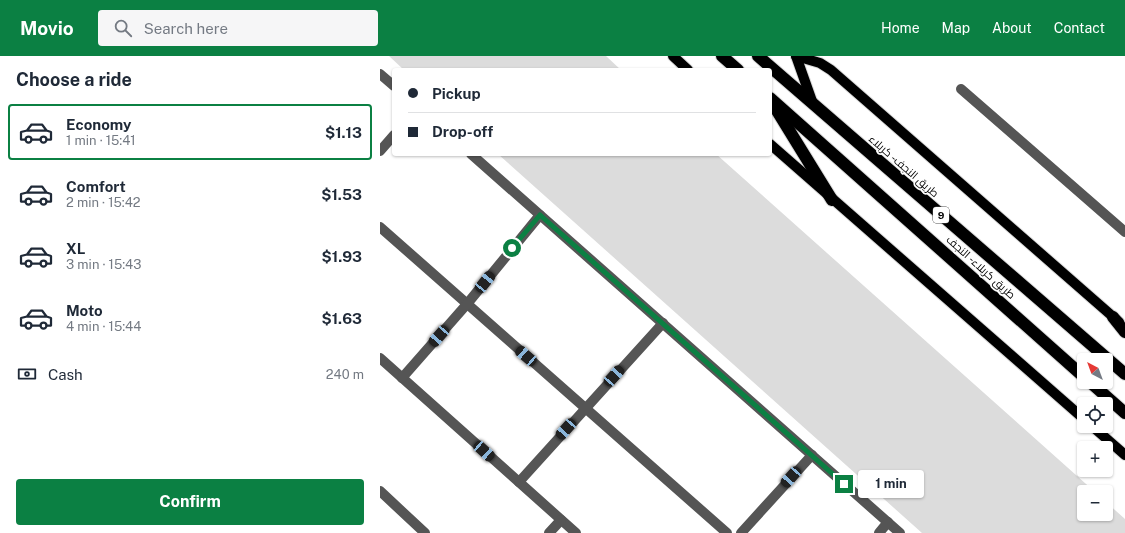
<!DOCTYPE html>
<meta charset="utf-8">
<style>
:root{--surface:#fff;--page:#f6f6f7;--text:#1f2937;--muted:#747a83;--line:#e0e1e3;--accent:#0b8043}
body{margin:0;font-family:"Public Sans",Cairo,sans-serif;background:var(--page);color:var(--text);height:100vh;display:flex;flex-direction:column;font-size:15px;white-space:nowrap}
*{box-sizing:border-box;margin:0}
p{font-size:13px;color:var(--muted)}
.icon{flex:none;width:22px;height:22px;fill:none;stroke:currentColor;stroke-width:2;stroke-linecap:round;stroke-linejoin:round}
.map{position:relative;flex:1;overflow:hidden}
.sheet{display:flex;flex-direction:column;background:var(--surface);width:380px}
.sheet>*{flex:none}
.guide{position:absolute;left:12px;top:12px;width:380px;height:88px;border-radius:4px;box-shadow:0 1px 3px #0004;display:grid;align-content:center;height:88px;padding:0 16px;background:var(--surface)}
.needle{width:26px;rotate:319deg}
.buttons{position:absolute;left:697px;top:297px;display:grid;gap:8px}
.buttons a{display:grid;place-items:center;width:36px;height:36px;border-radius:4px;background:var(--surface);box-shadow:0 1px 3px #0004;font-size:20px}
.end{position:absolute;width:18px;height:18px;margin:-9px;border:5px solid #0b8043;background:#fff;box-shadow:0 0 0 2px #fff}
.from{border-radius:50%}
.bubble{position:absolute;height:28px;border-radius:4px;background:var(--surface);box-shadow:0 1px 3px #0004;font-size:13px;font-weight:700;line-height:28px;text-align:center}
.car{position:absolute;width:12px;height:24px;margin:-12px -6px;border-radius:5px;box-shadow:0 0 3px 1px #0007;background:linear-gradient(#222 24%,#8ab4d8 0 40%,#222 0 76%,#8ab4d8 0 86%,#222 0)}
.guide b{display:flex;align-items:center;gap:14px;height:38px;font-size:15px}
.guide b+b{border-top:1px solid var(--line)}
.guide i{width:10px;height:10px;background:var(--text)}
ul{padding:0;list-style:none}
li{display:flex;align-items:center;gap:12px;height:56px;margin:0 8px 6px;padding:0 8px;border:2px solid transparent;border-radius:4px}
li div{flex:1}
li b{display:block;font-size:15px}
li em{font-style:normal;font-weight:700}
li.selected{border-color:var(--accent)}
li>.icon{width:36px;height:36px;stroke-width:1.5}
h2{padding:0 16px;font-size:18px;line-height:48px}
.pay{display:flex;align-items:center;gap:10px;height:44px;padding:0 16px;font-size:15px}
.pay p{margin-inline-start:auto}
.button{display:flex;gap:8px;margin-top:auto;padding:8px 16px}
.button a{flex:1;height:46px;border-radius:4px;background:var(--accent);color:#fff;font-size:16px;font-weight:700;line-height:46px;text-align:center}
header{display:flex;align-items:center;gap:24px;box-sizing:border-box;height:56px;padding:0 20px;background:var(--accent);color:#fff}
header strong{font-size:19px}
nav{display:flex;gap:22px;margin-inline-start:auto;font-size:14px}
.search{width:280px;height:36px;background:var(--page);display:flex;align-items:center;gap:10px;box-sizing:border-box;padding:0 14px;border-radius:4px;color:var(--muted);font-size:15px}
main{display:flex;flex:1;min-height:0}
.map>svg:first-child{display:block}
</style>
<header>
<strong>Movio</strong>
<div class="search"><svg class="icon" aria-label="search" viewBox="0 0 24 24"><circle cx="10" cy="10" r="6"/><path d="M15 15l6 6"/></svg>Search here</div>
<nav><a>Home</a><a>Map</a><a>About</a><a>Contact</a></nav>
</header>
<main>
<section class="sheet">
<h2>Choose a ride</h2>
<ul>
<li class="selected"><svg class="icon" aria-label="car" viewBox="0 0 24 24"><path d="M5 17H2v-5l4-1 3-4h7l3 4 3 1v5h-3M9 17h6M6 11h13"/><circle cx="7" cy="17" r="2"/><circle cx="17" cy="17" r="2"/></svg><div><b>Economy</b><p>1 min · 15:41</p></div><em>$1.13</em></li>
<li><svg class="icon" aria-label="car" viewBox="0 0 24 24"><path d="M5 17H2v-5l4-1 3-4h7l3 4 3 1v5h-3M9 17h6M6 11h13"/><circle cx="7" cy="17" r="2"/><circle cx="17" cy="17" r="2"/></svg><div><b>Comfort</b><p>2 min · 15:42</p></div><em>$1.53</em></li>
<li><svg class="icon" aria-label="car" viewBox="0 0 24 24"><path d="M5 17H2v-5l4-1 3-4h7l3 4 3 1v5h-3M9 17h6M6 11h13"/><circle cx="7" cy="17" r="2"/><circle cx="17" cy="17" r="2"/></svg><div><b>XL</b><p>3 min · 15:43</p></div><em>$1.93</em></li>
<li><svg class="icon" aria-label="car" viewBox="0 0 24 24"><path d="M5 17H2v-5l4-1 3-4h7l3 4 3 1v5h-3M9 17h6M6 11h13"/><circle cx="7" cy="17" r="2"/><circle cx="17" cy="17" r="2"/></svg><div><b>Moto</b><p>4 min · 15:44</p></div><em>$1.63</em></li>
</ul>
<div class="pay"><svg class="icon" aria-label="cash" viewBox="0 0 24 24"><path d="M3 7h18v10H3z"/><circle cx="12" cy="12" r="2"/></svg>Cash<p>240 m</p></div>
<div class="button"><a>Confirm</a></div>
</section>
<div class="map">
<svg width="745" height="477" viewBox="0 0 745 477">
<rect width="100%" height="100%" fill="#fff"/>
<g fill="#dcdcdc">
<polygon points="9,0 226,0 241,14 24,14"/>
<polygon points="118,98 336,98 715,436 704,436 704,458 726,458 726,446 745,463 745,477 542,477"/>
</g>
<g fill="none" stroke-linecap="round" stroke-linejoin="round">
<g stroke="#dbdbdb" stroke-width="12">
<g id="major">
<polyline points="293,0 308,14"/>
<polyline points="416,0 440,7 451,14 739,266"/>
<polyline points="416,0 433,48"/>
<polyline points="390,88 704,363"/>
<polyline points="712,370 745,399"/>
</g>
</g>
<g stroke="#dbdbdb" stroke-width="14">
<g id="highway">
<polyline points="342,0 358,14"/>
<polyline points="378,0 745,318"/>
<polyline points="390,42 704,321"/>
<polyline points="396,53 452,144"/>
<polyline points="733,261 745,276"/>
<polyline points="710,326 745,357"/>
</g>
</g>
<g stroke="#555" stroke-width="10">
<polyline points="0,18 14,30"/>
<polyline points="581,33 745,176"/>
<polyline points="0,95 14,79"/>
<polyline points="91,98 520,477"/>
<polyline points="0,171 347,477"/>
<polyline points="0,302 196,477"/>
<polyline points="22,322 87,248 160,159"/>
<polyline points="139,426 283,267"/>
<polyline points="0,435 45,477"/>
<polyline points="169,477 181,464"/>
<polyline points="361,477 432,399"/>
<polyline points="499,477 508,466"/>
</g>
<use href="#major" stroke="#000" stroke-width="10"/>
<use href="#highway" stroke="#000" stroke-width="12"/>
</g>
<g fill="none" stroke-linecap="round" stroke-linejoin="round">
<polyline stroke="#0b8043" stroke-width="5" points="132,192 160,159 464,428"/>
</g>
<g text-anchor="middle" stroke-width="3.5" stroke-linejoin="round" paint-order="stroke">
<rect fill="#fff" stroke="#4c4c4c" stroke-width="1" x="553" y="151" width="16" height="16" rx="3"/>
<g font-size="10" font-weight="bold" fill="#000">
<text x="561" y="163">9</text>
</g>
<g font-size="11" fill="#000" stroke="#fff">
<text transform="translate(524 110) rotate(41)" y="4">طريق النجف - کربلاء</text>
<text transform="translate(601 211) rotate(42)" y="4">طريق کربلاء - النجف</text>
</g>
</g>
</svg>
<div class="buttons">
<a><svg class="needle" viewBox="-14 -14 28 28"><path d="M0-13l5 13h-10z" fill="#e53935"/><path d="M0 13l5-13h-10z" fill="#747a83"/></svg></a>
<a><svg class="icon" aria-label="locate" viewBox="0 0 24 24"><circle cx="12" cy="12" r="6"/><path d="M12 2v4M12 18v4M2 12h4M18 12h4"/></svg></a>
<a>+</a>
<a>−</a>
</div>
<i class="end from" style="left:132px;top:192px"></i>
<i class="end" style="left:464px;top:428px"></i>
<div class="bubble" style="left:478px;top:414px;width:66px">1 min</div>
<i class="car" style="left:105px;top:226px;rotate:39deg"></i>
<i class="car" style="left:59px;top:280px;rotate:221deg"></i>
<i class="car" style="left:146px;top:300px;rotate:311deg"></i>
<i class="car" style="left:234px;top:320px;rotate:42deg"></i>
<i class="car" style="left:186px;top:373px;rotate:222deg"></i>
<i class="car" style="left:104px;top:395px;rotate:132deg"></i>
<i class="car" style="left:411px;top:421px;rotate:222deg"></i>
<div class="guide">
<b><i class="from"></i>Pickup</b>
<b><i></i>Drop-off</b>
</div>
</div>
</main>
